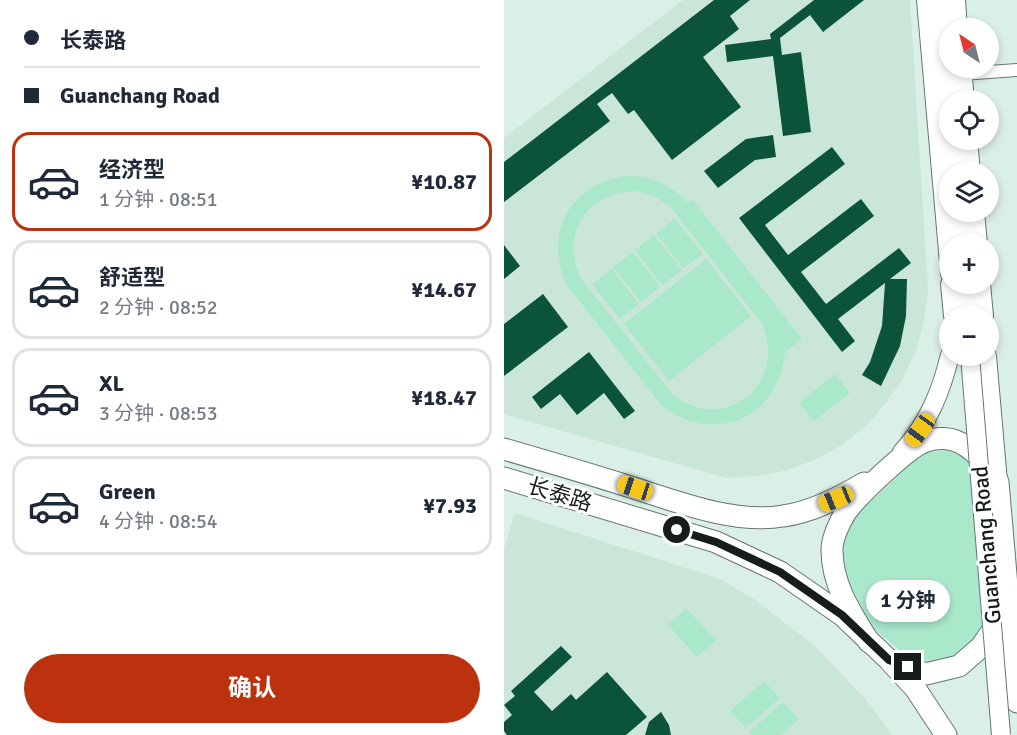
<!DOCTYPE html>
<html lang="zh">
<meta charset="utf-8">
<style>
:root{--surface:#fff;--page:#f2f2f3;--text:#1f2937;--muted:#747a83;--line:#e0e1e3;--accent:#bc320e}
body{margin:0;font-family:Signika,"Noto Sans SC",sans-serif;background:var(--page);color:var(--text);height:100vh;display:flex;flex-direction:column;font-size:22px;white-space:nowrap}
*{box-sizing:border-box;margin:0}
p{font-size:20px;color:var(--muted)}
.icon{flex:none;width:33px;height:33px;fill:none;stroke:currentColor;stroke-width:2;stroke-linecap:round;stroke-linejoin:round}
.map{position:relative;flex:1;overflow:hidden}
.sheet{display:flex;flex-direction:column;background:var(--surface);width:504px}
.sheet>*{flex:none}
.banner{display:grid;align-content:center;height:132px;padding:0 24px;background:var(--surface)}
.needle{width:39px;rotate:325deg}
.buttons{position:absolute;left:435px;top:18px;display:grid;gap:12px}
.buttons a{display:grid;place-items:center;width:60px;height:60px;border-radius:50%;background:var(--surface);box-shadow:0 3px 9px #0003;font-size:30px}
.end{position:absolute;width:27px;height:27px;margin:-14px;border:8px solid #161d1a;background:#fff;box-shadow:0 0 0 3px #fff}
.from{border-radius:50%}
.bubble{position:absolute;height:42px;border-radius:21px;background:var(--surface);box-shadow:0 3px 9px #0003;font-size:20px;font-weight:700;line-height:42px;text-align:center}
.car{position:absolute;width:18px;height:36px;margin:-18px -9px;border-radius:8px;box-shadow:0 0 4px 2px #0007;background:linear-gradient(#f5c518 24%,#345 0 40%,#f5c518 0 76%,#345 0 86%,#f5c518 0)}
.banner b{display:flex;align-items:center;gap:21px;height:57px;font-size:22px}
.banner b+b{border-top:2px solid var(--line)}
.banner i{width:15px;height:15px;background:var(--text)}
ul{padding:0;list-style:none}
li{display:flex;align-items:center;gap:18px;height:99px;margin:0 12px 9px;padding:0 12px;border:3px solid var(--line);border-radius:18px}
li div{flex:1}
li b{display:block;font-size:22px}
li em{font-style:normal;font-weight:700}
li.current{border-color:var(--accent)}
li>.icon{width:54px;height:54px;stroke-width:1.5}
.button{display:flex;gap:12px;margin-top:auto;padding:12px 24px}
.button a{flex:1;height:69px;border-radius:36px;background:var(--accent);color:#fff;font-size:24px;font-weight:700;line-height:69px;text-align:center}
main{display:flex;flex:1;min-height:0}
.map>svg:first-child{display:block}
</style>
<main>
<section class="sheet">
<div class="banner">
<b><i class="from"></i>长泰路</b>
<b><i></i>Guanchang Road</b>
</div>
<ul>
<li class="current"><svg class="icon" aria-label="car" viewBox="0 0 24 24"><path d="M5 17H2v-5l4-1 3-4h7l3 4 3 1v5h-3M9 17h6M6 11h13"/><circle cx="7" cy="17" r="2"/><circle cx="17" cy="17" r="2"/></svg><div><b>经济型</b><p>1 分钟 · 08:51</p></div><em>¥10.87</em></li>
<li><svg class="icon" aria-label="car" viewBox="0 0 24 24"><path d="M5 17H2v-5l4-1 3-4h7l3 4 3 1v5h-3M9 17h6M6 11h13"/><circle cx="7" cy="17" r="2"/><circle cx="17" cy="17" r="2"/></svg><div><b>舒适型</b><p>2 分钟 · 08:52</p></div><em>¥14.67</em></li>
<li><svg class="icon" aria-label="car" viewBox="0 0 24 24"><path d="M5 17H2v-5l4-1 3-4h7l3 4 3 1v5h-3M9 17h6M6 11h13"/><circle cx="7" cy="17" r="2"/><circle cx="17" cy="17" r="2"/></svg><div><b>XL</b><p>3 分钟 · 08:53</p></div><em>¥18.47</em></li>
<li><svg class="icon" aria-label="car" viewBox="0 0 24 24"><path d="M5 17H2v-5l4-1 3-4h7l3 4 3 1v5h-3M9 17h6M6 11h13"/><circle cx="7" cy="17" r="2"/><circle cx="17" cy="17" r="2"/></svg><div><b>Green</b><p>4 分钟 · 08:54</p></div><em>¥7.93</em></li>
</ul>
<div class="button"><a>确认</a></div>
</section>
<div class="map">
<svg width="513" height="735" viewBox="0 0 513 735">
<rect width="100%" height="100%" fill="#daefe5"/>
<g fill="#cae6d8">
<polygon points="179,0 406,0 424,291 420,321 412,350 399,378 382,403 362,426 338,445 311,460 283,470 253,476 222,478 0,414 0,138"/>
<polygon points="11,513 216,579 250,599 311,646 364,702 388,735 0,735 0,549"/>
</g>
<g fill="#aae8cc" fill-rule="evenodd">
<path d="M 120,176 C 147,175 166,184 184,203 L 189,200 L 298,339 L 281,352 C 275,418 211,446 158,406 L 62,284 C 40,233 65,186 120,176 ZM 131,191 L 150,196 L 166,206 L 258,324 C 284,384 221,435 169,395 L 76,277 C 56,233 84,192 131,191 Z"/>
<polygon points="171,219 199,254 179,268 152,234"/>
<polygon points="150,235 178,270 158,285 131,250"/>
<polygon points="129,252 156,287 137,302 109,267"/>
<polygon points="202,259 247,316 165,381 120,324"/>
<polygon points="108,269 135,304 116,319 88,284"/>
<polygon points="331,374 346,393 310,421 295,403"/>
<polygon points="442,450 460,457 481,472 495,614 459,654 417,668 363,623 334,570 339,538 347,517 374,495 418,453"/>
<polygon points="182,608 212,640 193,657 164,625"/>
<polygon points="260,681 276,698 242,728 226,711"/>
<polygon points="279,702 295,719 277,735 248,735 245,732"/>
</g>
<g fill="#0b533b">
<polygon points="210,0 246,0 226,16 235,29 199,57 237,107 168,160 130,110 124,114 108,93 93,104 106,121 0,202 0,162"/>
<polygon points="310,0 360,0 319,32 306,15 276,38 278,55 297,52 307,132 279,136 269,56 223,62 221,45 267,39 266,34"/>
<polygon points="269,135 272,157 251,160 214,188 200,171 242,139"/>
<polygon points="328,147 341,164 261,225 284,255 357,199 370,216 297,272 322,304 395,248 407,263 386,279 403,279 402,316 396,346 377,386 358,375 366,362 378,326 381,283 334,319 351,341 338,352 235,218"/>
<polygon points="0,245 16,266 0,279"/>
<polygon points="39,294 64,327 0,376 0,324"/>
<polygon points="85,352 131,411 120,419 100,393 73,415 56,394 37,409 28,397"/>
<polygon points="57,646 68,657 30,692 48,711 67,694 72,700 103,672 143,717 122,735 3,735 0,731 0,722 8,715 0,705 11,696 7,691"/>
<polygon points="157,712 165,725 167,735 141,735 145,722"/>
</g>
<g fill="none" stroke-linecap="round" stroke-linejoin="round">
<g stroke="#65776e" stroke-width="14">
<polyline id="street" points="458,74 513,70"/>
</g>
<g stroke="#65776e" stroke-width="20">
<g id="primary">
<polyline points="422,0 446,274"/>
<polyline points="436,0 446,104"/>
<polyline points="452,0 454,28"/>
<polyline points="458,68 461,100"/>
<polyline points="449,140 451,172"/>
<polyline points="464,140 467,172"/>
<polyline points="455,212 458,244"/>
<polyline points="471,212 474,244"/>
<polyline points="446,284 449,316"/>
<polyline points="461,284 463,316"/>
<polyline points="477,284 480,316"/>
<polyline points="483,356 494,482"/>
<path d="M 398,452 C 424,424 437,392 446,355"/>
</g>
</g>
<g stroke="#65776e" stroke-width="23">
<g id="highway">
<path d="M 0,449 C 38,460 76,471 114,483 C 164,498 227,525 279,516 C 308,512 335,498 360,483"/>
<polyline points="0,478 212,542 276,572 338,615 385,660 411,688 442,735"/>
<path d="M 365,642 C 347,613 328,585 328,550 C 328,538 336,521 342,512 C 353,496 404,448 420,442 C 429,438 443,437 452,441 C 471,448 484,466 494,482 L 513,702"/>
<polyline points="388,662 422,674 455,666 477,647 497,618"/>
</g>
</g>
<use href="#street" stroke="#fff" stroke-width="12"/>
<use href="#primary" stroke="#fff" stroke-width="18"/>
<use href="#highway" stroke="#fff" stroke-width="21"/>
<g stroke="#65776e" stroke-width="20" stroke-linecap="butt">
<polyline id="primary-bridge" points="466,356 497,735"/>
</g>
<use href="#primary-bridge" stroke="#fff" stroke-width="18"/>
</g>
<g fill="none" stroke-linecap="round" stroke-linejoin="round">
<polyline stroke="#161d1a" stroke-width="8" points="173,530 212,542 276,572 338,615 385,660 404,667"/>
</g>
<g text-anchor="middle" stroke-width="6" stroke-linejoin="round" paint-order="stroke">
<g font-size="22" fill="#161d1a" stroke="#fff">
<text transform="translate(56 494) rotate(17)" y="8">长泰路</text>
<text transform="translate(482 545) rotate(-95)" y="8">Guanchang Road</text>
</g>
</g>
</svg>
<div class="buttons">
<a><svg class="needle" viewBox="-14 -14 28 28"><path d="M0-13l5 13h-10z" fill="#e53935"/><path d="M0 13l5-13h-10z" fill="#747a83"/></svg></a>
<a><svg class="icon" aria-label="locate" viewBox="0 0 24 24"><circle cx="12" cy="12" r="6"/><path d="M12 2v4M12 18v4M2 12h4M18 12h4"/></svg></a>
<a><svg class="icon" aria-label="layers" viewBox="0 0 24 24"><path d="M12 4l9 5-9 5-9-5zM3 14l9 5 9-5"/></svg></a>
<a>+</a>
<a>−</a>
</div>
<i class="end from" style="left:173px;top:530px"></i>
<i class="end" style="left:404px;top:667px"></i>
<div class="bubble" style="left:362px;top:580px;width:84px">1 分钟</div>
<i class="car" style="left:416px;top:430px;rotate:216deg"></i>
<i class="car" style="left:131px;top:488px;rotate:288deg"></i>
<i class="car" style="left:332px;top:499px;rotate:248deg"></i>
</div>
</main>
